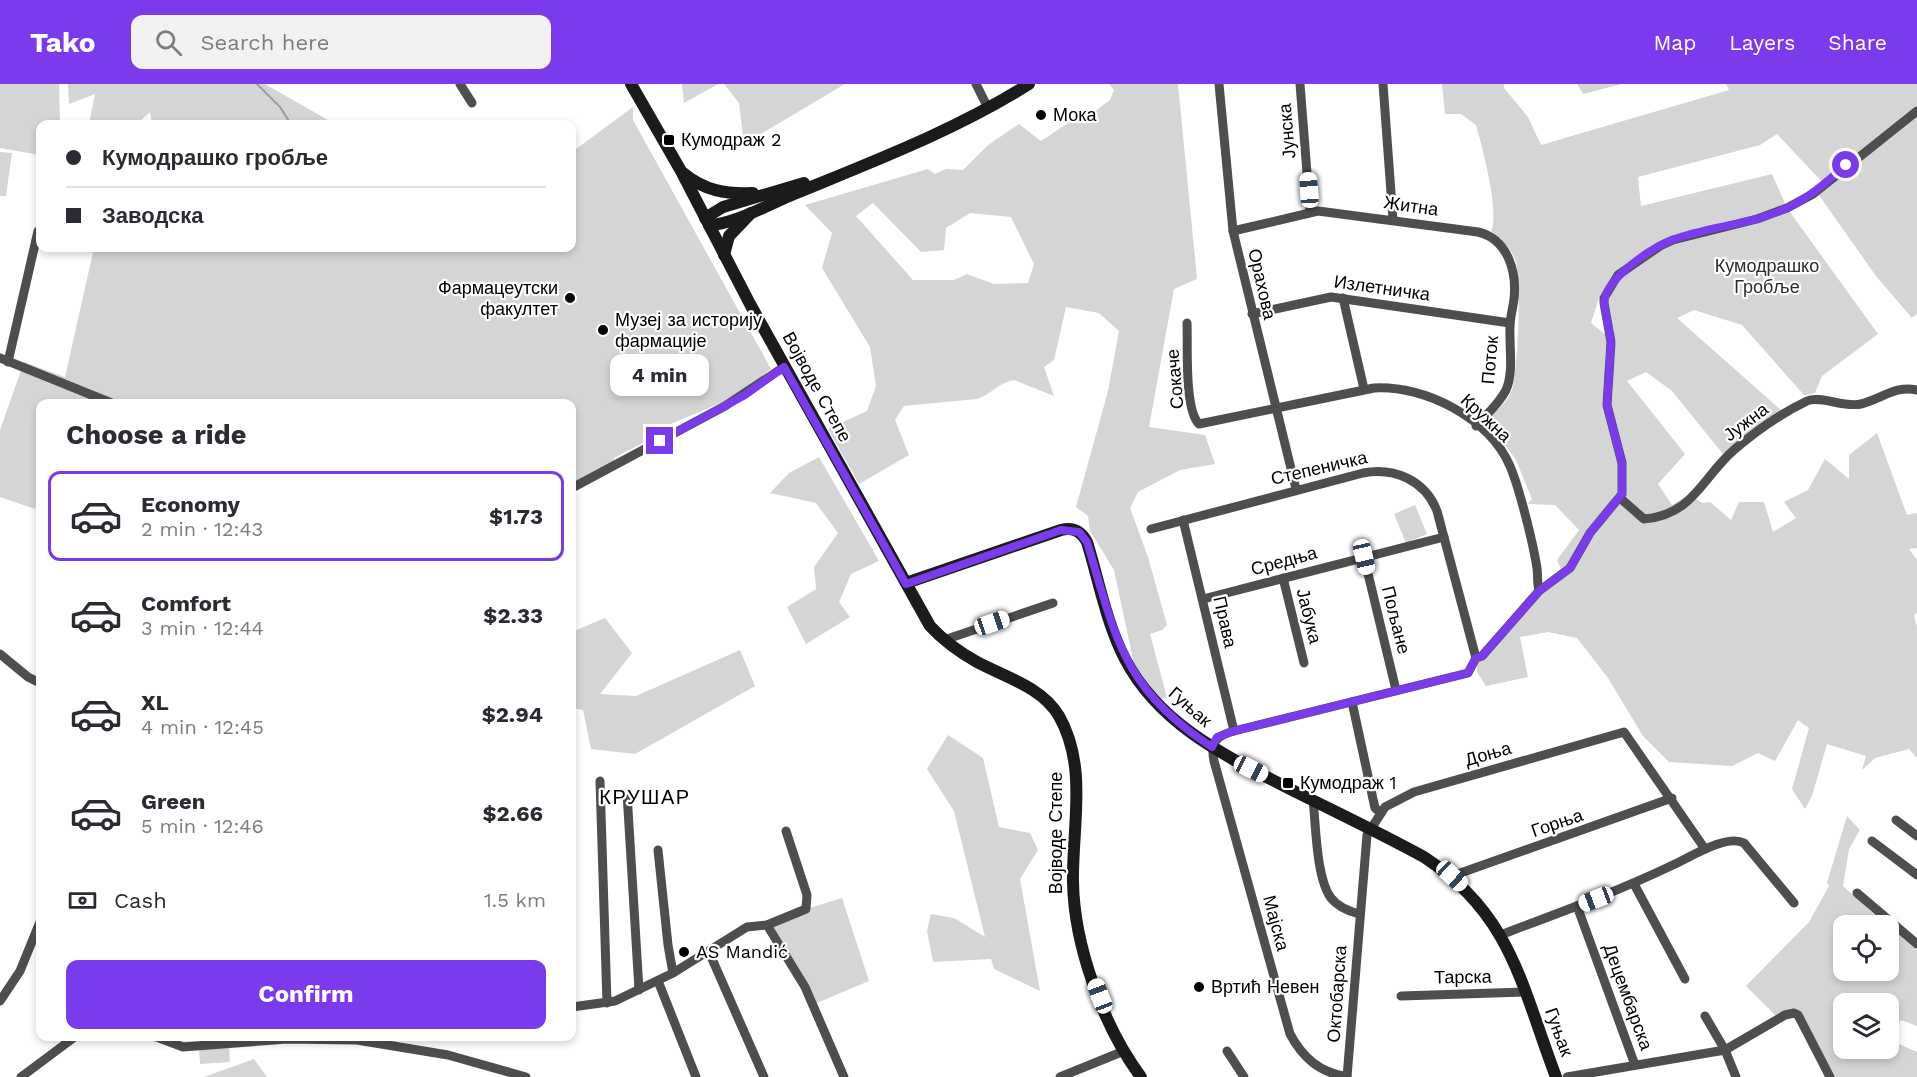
<!DOCTYPE html>
<meta charset="utf-8">
<style>
:root{--surface:#fff;--page:#f2f2f3;--text:#2b2b33;--muted:#7c7c81;--line:#e1e1e2;--accent:#7c3aed}
body{margin:0;font-family:"Work Sans",sans-serif;background:var(--page);color:var(--text);height:100vh;display:flex;flex-direction:column;font-size:22px;white-space:nowrap}
*{box-sizing:border-box;margin:0}
p{font-size:20px;color:var(--muted)}
.icon{flex:none;width:33px;height:33px;fill:none;stroke:currentColor;stroke-width:2;stroke-linecap:round;stroke-linejoin:round}
.map{position:relative;flex:1;overflow:hidden}
.panel{position:absolute;left:36px;top:315px;width:540px;height:642px;display:flex;flex-direction:column;background:var(--surface);border-radius:12px;box-shadow:0 3px 9px #0003}
.panel>*{flex:none}
.top-card{position:absolute;left:36px;top:36px;width:540px;height:132px;border-radius:12px;box-shadow:0 3px 9px #0003;display:grid;align-content:center;height:132px;padding:0 30px;background:var(--surface)}
.fabs{position:absolute;left:1833px;top:831px;display:grid;gap:12px}
.fabs a{display:grid;place-items:center;width:66px;height:66px;border-radius:12px;background:var(--surface);box-shadow:0 3px 9px #0003;font-size:30px}
.end{position:absolute;width:27px;height:27px;margin:-14px;border:8px solid #7c3aed;background:#fff;box-shadow:0 0 0 3px #fff}
.from{border-radius:50%}
.bubble{position:absolute;height:42px;border-radius:12px;background:var(--surface);box-shadow:0 3px 9px #0003;font-size:20px;font-weight:700;line-height:42px;text-align:center}
.car{position:absolute;width:18px;height:36px;margin:-18px -9px;border-radius:8px;box-shadow:0 0 4px 2px #0007;background:linear-gradient(#fff 24%,#345 0 40%,#fff 0 76%,#345 0 86%,#fff 0)}
.top-card b{display:flex;align-items:center;gap:21px;height:57px;font-size:22px}
.top-card b+b{border-top:2px solid var(--line)}
.top-card i{width:15px;height:15px;background:var(--text)}
ul{padding:0;list-style:none}
li{display:flex;align-items:center;gap:18px;height:90px;margin:0 12px 9px;padding:0 18px;border:3px solid transparent;border-radius:12px}
li div{flex:1}
li b{display:block;font-size:22px}
li em{font-style:normal;font-weight:700}
li.selected{border-color:var(--accent)}
li>.icon{width:54px;height:54px;stroke-width:1.5}
h2{padding:0 30px;font-size:27px;line-height:72px}
.pay{display:flex;align-items:center;gap:15px;height:66px;padding:0 30px;font-size:22px}
.pay p{margin-inline-start:auto}
.primary-button{display:flex;gap:12px;margin-top:auto;padding:12px 30px}
.primary-button a{flex:1;height:69px;border-radius:12px;background:var(--accent);color:#fff;font-size:24px;font-weight:700;line-height:69px;text-align:center}
header{display:flex;align-items:center;gap:36px;box-sizing:border-box;height:84px;padding:0 30px;background:var(--accent);color:#fff}
header strong{font-size:28px}
nav{display:flex;gap:33px;margin-inline-start:auto;font-size:21px}
.search{width:420px;height:54px;background:var(--page);display:flex;align-items:center;gap:15px;box-sizing:border-box;padding:0 21px;border-radius:12px;color:var(--muted);font-size:22px}
.map>svg:first-child{display:block}
</style>
<header>
<strong>Tako</strong>
<div class="search"><svg class="icon" aria-label="search" viewBox="0 0 24 24"><circle cx="10" cy="10" r="6"/><path d="M15 15l6 6"/></svg>Search here</div>
<nav><a>Map</a><a>Layers</a><a>Share</a></nav>
</header>
<div class="map">
<svg width="1917" height="993" viewBox="0 0 1917 993">
<rect width="100%" height="100%" fill="#fff"/>
<g fill="#d5d5d5" fill-rule="evenodd">
<polygon points="0,0 59,0 60,40 40,40 40,71 0,64"/>
<polygon points="68,0 265,0 335,40 152,40 150,28 137,40 89,40 95,10 69,20"/>
<polygon points="682,0 718,0 684,19"/>
<polygon points="724,0 845,0 744,60 739,19"/>
<path d="M 1109,0 L 1178,0 L 1197,195 L 1174,205 L 1149,343 L 1205,351 L 1215,380 L 1180,386 L 1138,408 L 1130,424 L 1148,473 L 1167,541 L 1162,546 L 1150,550 L 1167,614 L 1159,615 L 1134,580 L 1114,486 L 1090,447 L 1088,432 L 1076,423 L 1108,307 L 1119,247 L 1099,229 L 1066,223 L 1054,276 L 1044,283 L 1054,312 L 1014,296 C 1000,298 990,311 977,315 L 904,322 L 895,336 L 909,371 L 859,400 L 828,345 L 867,327 L 876,302 L 870,263 L 822,184 L 832,149 L 805,121 L 928,85 L 935,90 L 946,85 L 963,86 L 988,61 L 1019,40 L 1041,57 L 1068,39 L 1082,37 L 1110,16 L 1114,6 ZM 873,119 L 921,168 L 944,166 L 946,144 L 970,129 L 1011,133 L 1034,180 L 1028,199 L 994,200 L 967,190 L 954,196 L 913,196 L 856,132 Z"/>
<path d="M 1442,0 L 1504,0 L 1504,4 L 1528,33 L 1541,61 L 1729,6 L 1726,0 L 1917,0 L 1917,230 L 1912,234 L 1876,192 L 1816,107 L 1824,100 L 1777,50 L 1760,61 L 1638,93 L 1641,122 L 1772,90 L 1787,124 L 1878,250 L 1822,292 L 1815,309 L 1804,311 L 1742,241 L 1694,226 L 1677,234 L 1783,328 L 1723,370 L 1672,307 L 1646,288 L 1627,297 L 1685,370 L 1658,400 L 1672,421 L 1688,411 L 1703,419 L 1710,418 L 1731,436 L 1739,418 L 1764,418 L 1773,448 L 1796,434 L 1784,418 L 1808,406 L 1825,375 L 1849,395 L 1849,371 L 1877,349 L 1907,431 L 1917,429 L 1917,464 L 1909,465 L 1917,476 L 1917,529 L 1914,531 L 1917,543 L 1917,674 L 1909,665 L 1875,674 L 1862,686 L 1866,672 L 1827,660 L 1812,712 L 1805,725 L 1792,705 L 1809,644 L 1798,636 L 1775,677 L 1758,669 L 1732,682 L 1669,678 L 1643,652 L 1608,594 L 1577,554 L 1548,548 L 1520,553 L 1528,593 L 1486,602 L 1477,588 L 1477,580 L 1529,517 L 1563,490 L 1557,476 L 1579,446 L 1555,421 L 1528,420 L 1532,415 L 1516,376 L 1499,352 L 1505,345 L 1492,334 L 1486,339 L 1484,337 C 1495,328 1507,319 1512,306 C 1518,287 1522,192 1515,175 C 1510,163 1501,154 1491,147 C 1500,129 1482,62 1476,41 L 1461,30 L 1445,30 ZM 1613,197 L 1604,219 L 1616,259 L 1591,239 L 1600,211 Z"/>
<polygon points="1577,0 1622,0 1583,10"/>
<polygon points="633,23 633,36 771,285 735,313 661,344 662,349 614,374 614,379 572,400 572,320 40,320 40,402 35,425 0,413 0,346 24,278 65,293 94,164 572,164 572,68"/>
<polygon points="0,68 12,69 6,112 0,112"/>
<polygon points="819,373 879,477 851,490 839,518 850,533 806,560 787,523 816,505 814,483 838,449 816,419 770,409 789,389"/>
<polygon points="1415,421 1427,450 1406,459 1394,430"/>
<polygon points="605,534 632,569 600,610 636,612 740,566 755,602 635,670 591,665 583,626 572,624 572,548"/>
<polygon points="948,651 983,674 999,743 1030,749 1038,766 1020,795 1040,907 994,885 991,875 933,878 927,847 931,830 954,834 985,853 954,727 927,685"/>
<path d="M 1847,732 L 1860,746 L 1849,765 L 1843,802 L 1886,841 L 1844,842 L 1844,886 L 1888,886 L 1889,843 L 1917,866 L 1917,942 L 1901,936 L 1889,950 L 1899,960 L 1917,968 L 1917,993 L 1832,993 L 1791,929 L 1776,932 L 1746,902 L 1809,838 L 1829,802 L 1827,799 ZM 1844,920 L 1888,920 L 1888,964 L 1844,964 Z"/>
<polygon points="842,814 869,897 812,921 771,843 806,825"/>
<polygon points="229,963 230,978 200,980 199,965"/>
<polygon points="254,975 267,993 204,993"/>
</g>
<g fill="none" stroke-linecap="round" stroke-linejoin="round">
<polyline stroke="#9c9c9c" stroke-width="2" points="257,0 280,23 291,40"/>
<g stroke="#4e4e4e" stroke-width="9">
<polyline points="460,0 472,19"/>
<polyline points="976,0 988,24"/>
<polyline points="1219,0 1233,147 1296,405"/>
<polyline points="1300,0 1310,127"/>
<polyline points="1383,0 1393,136"/>
<path d="M 1233,147 L 1318,127 L 1478,148 C 1508,155 1517,188 1514,215 C 1513,224 1510,233 1510,242 C 1509,262 1514,288 1506,306 C 1499,320 1486,331 1476,342"/>
<polyline points="1343,214 1364,305"/>
<polyline points="1252,230 1331,213 1510,239"/>
<path d="M 1187,239 C 1188,261 1184,325 1199,340 L 1374,304 C 1425,301 1489,334 1510,382 C 1520,406 1533,459 1537,484 C 1538,492 1537,499 1539,507"/>
<polyline points="0,274 114,320"/>
<polyline points="8,278 38,147"/>
<polyline points="572,404 725,322 784,283"/>
<path d="M 1620,414 L 1644,435 C 1694,431 1702,393 1735,365 C 1756,347 1782,329 1807,317 C 1820,311 1844,324 1861,320 C 1881,315 1896,301 1917,306"/>
<polyline points="1183,436 1234,647"/>
<path d="M 1151,445 L 1363,389 C 1394,383 1425,396 1437,427 L 1476,574"/>
<polyline points="1364,473 1396,606"/>
<polyline points="1283,494 1304,579"/>
<polyline points="1203,515 1444,453"/>
<polyline points="944,556 1053,519"/>
<polyline points="0,570 28,593 40,599"/>
<polyline points="1352,618 1373,715 1375,724 1381,729"/>
<polyline points="600,697 607,919"/>
<polyline points="627,709 639,906"/>
<path d="M 1313,716 C 1316,741 1316,794 1331,814 C 1338,823 1348,827 1359,830"/>
<polyline points="1896,736 1917,752"/>
<polyline points="1872,757 1917,791"/>
<polyline points="658,766 668,861 673,889"/>
<polyline points="1452,792 1672,714"/>
<polyline points="1634,800 1685,895"/>
<polyline points="1857,809 1917,860"/>
<polyline points="1577,822 1635,981"/>
<polyline points="767,841 805,903 844,993"/>
<path d="M 1500,851 C 1559,829 1619,807 1675,780 C 1692,772 1727,750 1744,759 L 1794,819"/>
<polyline points="709,868 764,993"/>
<polyline points="658,897 696,993"/>
<polyline points="1401,912 1525,908"/>
<polyline points="0,917 20,887 40,838"/>
<polyline points="572,923 615,917 673,889 747,843 767,841 806,825 807,811 786,747"/>
<polyline points="1705,932 1725,966 1736,993"/>
<polyline points="154,952 183,963 287,955 357,956 448,971 526,993"/>
<polyline points="1227,967 1244,993"/>
<polyline points="21,993 76,952"/>
<polyline points="1060,993 1124,967"/>
<path d="M 1347,993 C 1319,988 1303,974 1290,950 L 1214,677 C 1210,658 1216,652 1234,647 L 1468,589 L 1476,574 L 1482,572 L 1539,507 L 1570,484 L 1590,449 L 1622,410 L 1622,379 L 1607,321 L 1611,258 L 1604,219 L 1604,214 L 1618,191 L 1660,162 L 1673,156 L 1757,135 L 1787,124 L 1813,110 L 1917,27"/>
<polyline points="1347,993 1367,751 1385,723 1414,708 1624,648 1705,765"/>
<polyline points="1567,993 1725,966 1785,931 1794,929 1798,931 1830,993"/>
</g>
<g stroke="#1b1b1b" stroke-width="12">
<path d="M 631,0 L 681,87 L 750,220 L 930,542 C 944,557 959,568 977,578 C 1005,593 1042,603 1059,632 C 1088,683 1072,743 1073,798 C 1074,861 1103,942 1141,993"/>
<path d="M 683,89 C 705,107 725,110 753,109"/>
<polyline points="705,134 723,123 804,99"/>
<path d="M 709,141 C 734,140 770,120 794,110 C 874,77 956,46 1029,0"/>
<polyline points="724,171 729,152 751,129"/>
<path d="M 906,499 L 1061,446 C 1073,443 1081,447 1087,458 C 1099,497 1106,538 1125,575 C 1161,644 1232,675 1298,709 C 1340,730 1382,750 1424,773 C 1512,831 1521,901 1556,993"/>
</g>
</g>
<g fill="none" stroke-linecap="round" stroke-linejoin="round">
<path stroke="#7c3aed" stroke-width="8" d="M 660,357 L 745,311 L 784,283 L 906,500 L 1061,446 L 1079,448 L 1087,458 C 1116,553 1122,605 1212,663 L 1217,653 L 1234,647 L 1468,589 L 1476,574 L 1482,572 L 1539,507 L 1570,484 L 1590,449 L 1622,410 L 1622,379 L 1607,321 L 1611,258 L 1604,219 C 1605,195 1651,164 1672,156 C 1710,142 1750,141 1787,124 C 1810,113 1828,97 1846,81"/>
</g>
<g fill="#000" stroke="#fff" stroke-width="2">
<circle cx="1041" cy="31" r="6"/>
<rect x="663" y="50" width="12" height="12" rx="3"/>
<circle cx="570" cy="214" r="6"/>
<circle cx="603" cy="246" r="6"/>
<rect x="1282" y="693" width="12" height="12" rx="3"/>
<circle cx="684" cy="868" r="6"/>
<circle cx="1199" cy="903" r="6"/>
</g>
<g text-anchor="middle" stroke-width="4.5" stroke-linejoin="round" paint-order="stroke">
<g font-size="18" fill="#000" stroke="#fff" text-anchor="start">
<text x="1053" y="37">Мока</text>
<text x="681" y="62">Кумодраж 2</text>
<text x="558" y="210" text-anchor="end">Фармацеутски<tspan x="558" dy="21">факултет</tspan></text>
<text x="615" y="242">Музеј за историју<tspan x="615" dy="21">фармације</tspan></text>
<text x="1300" y="705">Кумодраж 1</text>
<text x="696" y="874">AS Mandić</text>
<text x="1211" y="909">Вртић Невен</text>
</g>
<g font-size="18" fill="#000" stroke="#fff">
<text transform="translate(1287 47) rotate(-95)" y="6">Јунска</text>
<text transform="translate(1411 122) rotate(8)" y="6">Житна</text>
<text transform="translate(1262 200) rotate(77)" y="6">Орахова</text>
<text transform="translate(1382 204) rotate(8)" y="6">Излетничка</text>
<text transform="translate(1490 276) rotate(-85)" y="6">Поток</text>
<text transform="translate(1175 295) rotate(-95)" y="6">Сокаче</text>
<text transform="translate(817 303) rotate(61)" y="6">Војводе Степе</text>
<text transform="translate(1486 334) rotate(43)" y="6">Кружна</text>
<text transform="translate(1746 338) rotate(-37)" y="6">Јужна</text>
<text transform="translate(1319 384) rotate(-13)" y="6">Степеничка</text>
<text transform="translate(1284 477) rotate(-15)" y="6">Средња</text>
<text transform="translate(1309 532) rotate(76)" y="6">Јабука</text>
<text transform="translate(1396 536) rotate(76)" y="6">Пољане</text>
<text transform="translate(1225 538) rotate(77)" y="6">Права</text>
<text transform="translate(1190 623) rotate(41)" y="6">Гуњак</text>
<text transform="translate(1488 670) rotate(-16)" y="6">Доња</text>
<text transform="translate(1557 739) rotate(-19)" y="6">Горња</text>
<text transform="translate(1056 749) rotate(-90)" y="6">Војводе Степе</text>
<text transform="translate(1276 839) rotate(75)" y="6">Мајска</text>
<text transform="translate(1463 893) rotate(-1)" y="6">Тарска</text>
<text transform="translate(1337 910) rotate(-86)" y="6">Октобарска</text>
<text transform="translate(1628 913) rotate(70)" y="6">Децембарска</text>
<text transform="translate(1559 948) rotate(70)" y="6">Гуњак</text>
</g>
<g font-size="18" fill="#2c2c2c" stroke="#fff">
<text x="1767" y="188">Кумодрашко<tspan x="1767" dy="21">Гробље</tspan></text>
</g>
<g font-size="20" letter-spacing="1.5" fill="#000" stroke="#fff">
<text x="645" y="720">КРУШАР</text>
</g>
</g>
</svg>
<div class="fabs">
<a><svg class="icon" aria-label="locate" viewBox="0 0 24 24"><circle cx="12" cy="12" r="6"/><path d="M12 2v4M12 18v4M2 12h4M18 12h4"/></svg></a>
<a><svg class="icon" aria-label="layers" viewBox="0 0 24 24"><path d="M12 4l9 5-9 5-9-5zM3 14l9 5 9-5"/></svg></a>
</div>
<i class="end from" style="left:1846px;top:81px"></i>
<i class="end" style="left:660px;top:357px"></i>
<div class="bubble" style="left:610px;top:270px;width:99px">4 min</div>
<i class="car" style="left:1309px;top:106px;rotate:356deg"></i>
<i class="car" style="left:1364px;top:473px;rotate:167deg"></i>
<i class="car" style="left:992px;top:539px;rotate:71deg"></i>
<i class="car" style="left:1251px;top:685px;rotate:116deg"></i>
<i class="car" style="left:1452px;top:792px;rotate:133deg"></i>
<i class="car" style="left:1596px;top:815px;rotate:249deg"></i>
<i class="car" style="left:1100px;top:912px;rotate:339deg"></i>
<div class="top-card">
<b><i class="from"></i>Кумодрашко гробље</b>
<b><i></i>Заводска</b>
</div>
<section class="panel">
<h2>Choose a ride</h2>
<ul>
<li class="selected"><svg class="icon" aria-label="car" viewBox="0 0 24 24"><path d="M5 17H2v-5l4-1 3-4h7l3 4 3 1v5h-3M9 17h6M6 11h13"/><circle cx="7" cy="17" r="2"/><circle cx="17" cy="17" r="2"/></svg><div><b>Economy</b><p>2 min · 12:43</p></div><em>$1.73</em></li>
<li><svg class="icon" aria-label="car" viewBox="0 0 24 24"><path d="M5 17H2v-5l4-1 3-4h7l3 4 3 1v5h-3M9 17h6M6 11h13"/><circle cx="7" cy="17" r="2"/><circle cx="17" cy="17" r="2"/></svg><div><b>Comfort</b><p>3 min · 12:44</p></div><em>$2.33</em></li>
<li><svg class="icon" aria-label="car" viewBox="0 0 24 24"><path d="M5 17H2v-5l4-1 3-4h7l3 4 3 1v5h-3M9 17h6M6 11h13"/><circle cx="7" cy="17" r="2"/><circle cx="17" cy="17" r="2"/></svg><div><b>XL</b><p>4 min · 12:45</p></div><em>$2.94</em></li>
<li><svg class="icon" aria-label="car" viewBox="0 0 24 24"><path d="M5 17H2v-5l4-1 3-4h7l3 4 3 1v5h-3M9 17h6M6 11h13"/><circle cx="7" cy="17" r="2"/><circle cx="17" cy="17" r="2"/></svg><div><b>Green</b><p>5 min · 12:46</p></div><em>$2.66</em></li>
</ul>
<div class="pay"><svg class="icon" aria-label="cash" viewBox="0 0 24 24"><path d="M3 7h18v10H3z"/><circle cx="12" cy="12" r="2"/></svg>Cash<p>1.5 km</p></div>
<div class="primary-button"><a>Confirm</a></div>
</section>
</div>
